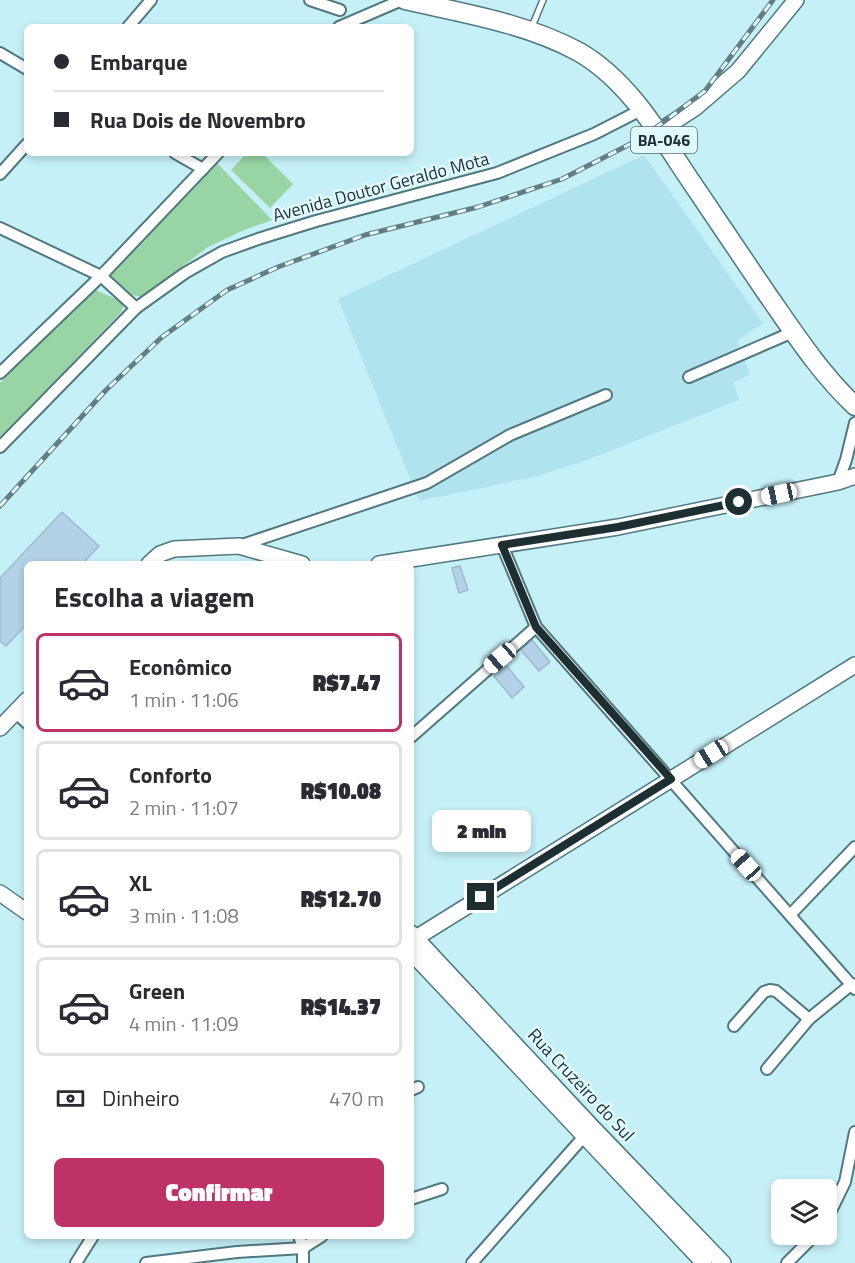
<!DOCTYPE html>
<html lang="pt">
<meta charset="utf-8">
<style>
:root{--surface:#fff;--page:#f7f7f7;--text:#2b2b33;--muted:#7c7c81;--line:#e1e1e2;--accent:#be3268}
body{margin:0;font-family:"Titillium Web",sans-serif;background:var(--page);color:var(--text);height:100vh;display:flex;flex-direction:column;font-size:22px;white-space:nowrap}
*{box-sizing:border-box;margin:0}
p{font-size:20px;color:var(--muted)}
.icon{flex:none;width:33px;height:33px;fill:none;stroke:currentColor;stroke-width:2;stroke-linecap:round;stroke-linejoin:round}
.map{position:relative;flex:1;overflow:hidden}
.details{position:absolute;left:24px;top:561px;width:390px;height:678px;display:flex;flex-direction:column;background:var(--surface);border-radius:9px;box-shadow:0 3px 9px #0003}
.details>*{flex:none}
.hud{position:absolute;left:24px;top:24px;width:390px;height:132px;border-radius:9px;box-shadow:0 3px 9px #0003;display:grid;align-content:center;height:132px;padding:0 30px;background:var(--surface)}
.buttons{position:absolute;left:771px;top:1179px;display:grid;gap:12px}
.buttons a{display:grid;place-items:center;width:66px;height:66px;border-radius:9px;background:var(--surface);box-shadow:0 3px 9px #0003;font-size:30px}
.end{position:absolute;width:27px;height:27px;margin:-14px;border:8px solid #1e2f32;background:#fff;box-shadow:0 0 0 3px #fff}
.from{border-radius:50%}
.bubble{position:absolute;height:42px;border-radius:9px;background:var(--surface);box-shadow:0 3px 9px #0003;font-size:20px;font-weight:800;line-height:42px;text-align:center}
.car{position:absolute;width:18px;height:36px;margin:-18px -9px;border-radius:8px;box-shadow:0 0 4px 2px #0007;background:linear-gradient(#fff 24%,#345 0 40%,#fff 0 76%,#345 0 86%,#fff 0)}
.hud b{display:flex;align-items:center;gap:21px;height:57px;font-size:22px}
.hud b+b{border-top:2px solid var(--line)}
.hud i{width:15px;height:15px;background:var(--text)}
ul{padding:0;list-style:none}
li{display:flex;align-items:center;gap:18px;height:99px;margin:0 12px 9px;padding:0 18px;border:3px solid var(--line);border-radius:9px}
li div{flex:1}
li b{display:block;font-size:22px}
li em{font-style:normal;font-weight:800}
li.current{border-color:var(--accent)}
li>.icon{width:54px;height:54px;stroke-width:1.5}
h2{padding:0 30px;font-size:27px;line-height:72px}
.pay{display:flex;align-items:center;gap:15px;height:66px;padding:0 30px;font-size:22px}
.pay p{margin-inline-start:auto}
.action{display:flex;gap:12px;margin-top:auto;padding:12px 30px}
.action a{flex:1;height:69px;border-radius:9px;background:var(--accent);color:#fff;font-size:24px;font-weight:800;line-height:69px;text-align:center}
.map>svg:first-child{display:block}
</style>
<div class="map">
<svg width="855" height="1263" viewBox="0 0 855 1263">
<rect width="100%" height="100%" fill="#c6f0f8"/>
<polygon fill="#b0e3ed" points="644,155 763,323 737,341 750,375 733,382 739,400 587,460 538,476 419,501 338,299"/>
<g fill="#98d4a4">
<polygon points="247,153 262,153 293,184 270,208 231,170"/>
<polygon points="217,163 272,220 242,231 208,247 142,297 129,294 109,279 109,273"/>
<polygon points="96,290 120,301 124,306 121,312 0,439 0,383 91,291"/>
</g>
<g fill="#b3d1e7" stroke="#9dbad0" stroke-width="1.5">
<polygon points="62,512 99,546 82,564 27,564 27,624 6,646 0,641 0,578"/>
<polygon points="460,566 468,590 459,593 452,568"/>
<polygon points="532,640 550,662 539,671 521,650"/>
<polygon points="506,665 524,687 512,698 494,676"/>
</g>
<g fill="none" stroke-linecap="round" stroke-linejoin="round">
<g stroke="#51787f" stroke-width="8">
<polyline id="lane" points="531,29 543,0"/>
</g>
<g stroke="#51787f" stroke-width="14">
<g id="street">
<polyline points="310,0 340,10"/>
<polyline points="128,27 151,0"/>
<polyline points="339,27 402,0"/>
<polyline points="0,53 27,69"/>
<polyline points="175,153 203,169"/>
<polyline points="0,174 27,144"/>
<polyline points="0,228 101,276 136,308"/>
<polyline points="0,373 101,276 218,153"/>
<polyline points="689,377 793,332"/>
<polyline points="0,447 136,308 185,273 222,252 258,239 316,221 497,173 594,134 641,110"/>
<polyline points="838,482 846,460 855,423"/>
<polyline points="502,545 536,627 855,989"/>
<polyline points="239,546 427,483 510,435 606,395"/>
<polyline points="15,712 27,723"/>
<polyline points="411,737 536,627"/>
<polyline points="791,914 855,847"/>
<polyline points="734,1026 764,992 770,990 776,991 809,1019"/>
<polyline points="767,1069 809,1019 852,984"/>
<polyline points="411,1090 418,1087"/>
<polyline points="411,1199 442,1189"/>
<polyline points="826,1221 845,1182 855,1132"/>
<polyline points="299,1236 303,1248 303,1263"/>
<polyline points="76,1263 93,1236"/>
<polyline points="146,1263 237,1252 303,1248 322,1236"/>
<polyline points="472,1263 587,1133"/>
<polyline points="787,1263 816,1234"/>
</g>
</g>
<g stroke="#51787f" stroke-width="18">
<g id="secondary">
<polyline points="658,132 695,108 738,71 796,0"/>
<polyline points="149,564 160,554 174,549 239,546 302,564"/>
<polyline points="379,564 618,527 838,482 855,476"/>
<polyline points="0,728 27,700"/>
<polyline points="0,893 27,912"/>
<polyline points="411,933 592,1127 723,1263"/>
<polyline points="411,941 855,665"/>
<polyline points="411,952 704,1263"/>
</g>
</g>
<g stroke="#51787f" stroke-width="21">
<path id="primary" d="M 405,0 C 462,13 526,23 579,52 C 626,79 657,130 686,174 C 712,213 739,252 765,291 C 793,331 819,372 855,406"/>
</g>
<use href="#lane" stroke="#fff" stroke-width="5"/>
<use href="#street" stroke="#fff" stroke-width="10"/>
<use href="#secondary" stroke="#fff" stroke-width="15"/>
<use href="#primary" stroke="#fff" stroke-width="18"/>
<g stroke="#637e83" stroke-width="5">
<polyline id="rail" points="0,506 106,390 162,337 227,290 278,267 365,235 478,207 562,179 642,138 705,91 773,0"/>
</g>
<use href="#rail" stroke="#e1faff" stroke-width="3" stroke-dasharray="9" stroke-linecap="butt"/>
</g>
<g fill="none" stroke-linecap="round" stroke-linejoin="round">
<polyline stroke="#1e2f32" stroke-width="8" points="481,897 671,779 536,627 502,545 618,527 739,502"/>
</g>
<g text-anchor="middle" stroke-width="5" stroke-linejoin="round" paint-order="stroke">
<rect fill="#e1faff" stroke="#586c70" stroke-width="1.5" x="631" y="127" width="66" height="26" rx="4.5"/>
<g font-size="16" font-weight="bold" fill="#1e2f32">
<text x="664" y="146">BA-046</text>
</g>
<g font-size="18" fill="#1e2f32" stroke="#e1faff">
<text transform="translate(381 187) rotate(-15)" y="6">Avenida Doutor Geraldo Mota</text>
<text transform="translate(581 1085) rotate(47)" y="6">Rua Cruzeiro do Sul</text>
</g>
</g>
</svg>
<div class="buttons">
<a><svg class="icon" aria-label="layers" viewBox="0 0 24 24"><path d="M12 4l9 5-9 5-9-5zM3 14l9 5 9-5"/></svg></a>
</div>
<i class="end from" style="left:739px;top:502px"></i>
<i class="end" style="left:481px;top:897px"></i>
<div class="bubble" style="left:432px;top:810px;width:99px">2 min</div>
<i class="car" style="left:779px;top:494px;rotate:258deg"></i>
<i class="car" style="left:500px;top:658px;rotate:229deg"></i>
<i class="car" style="left:711px;top:754px;rotate:238deg"></i>
<i class="car" style="left:746px;top:865px;rotate:318deg"></i>
<div class="hud">
<b><i class="from"></i>Embarque</b>
<b><i></i>Rua Dois de Novembro</b>
</div>
<section class="details">
<h2>Escolha a viagem</h2>
<ul>
<li class="current"><svg class="icon" aria-label="car" viewBox="0 0 24 24"><path d="M5 17H2v-5l4-1 3-4h7l3 4 3 1v5h-3M9 17h6M6 11h13"/><circle cx="7" cy="17" r="2"/><circle cx="17" cy="17" r="2"/></svg><div><b>Econômico</b><p>1 min · 11:06</p></div><em>R$7.47</em></li>
<li><svg class="icon" aria-label="car" viewBox="0 0 24 24"><path d="M5 17H2v-5l4-1 3-4h7l3 4 3 1v5h-3M9 17h6M6 11h13"/><circle cx="7" cy="17" r="2"/><circle cx="17" cy="17" r="2"/></svg><div><b>Conforto</b><p>2 min · 11:07</p></div><em>R$10.08</em></li>
<li><svg class="icon" aria-label="car" viewBox="0 0 24 24"><path d="M5 17H2v-5l4-1 3-4h7l3 4 3 1v5h-3M9 17h6M6 11h13"/><circle cx="7" cy="17" r="2"/><circle cx="17" cy="17" r="2"/></svg><div><b>XL</b><p>3 min · 11:08</p></div><em>R$12.70</em></li>
<li><svg class="icon" aria-label="car" viewBox="0 0 24 24"><path d="M5 17H2v-5l4-1 3-4h7l3 4 3 1v5h-3M9 17h6M6 11h13"/><circle cx="7" cy="17" r="2"/><circle cx="17" cy="17" r="2"/></svg><div><b>Green</b><p>4 min · 11:09</p></div><em>R$14.37</em></li>
</ul>
<div class="pay"><svg class="icon" aria-label="cash" viewBox="0 0 24 24"><path d="M3 7h18v10H3z"/><circle cx="12" cy="12" r="2"/></svg>Dinheiro<p>470 m</p></div>
<div class="action"><a>Confirmar</a></div>
</section>
</div>
